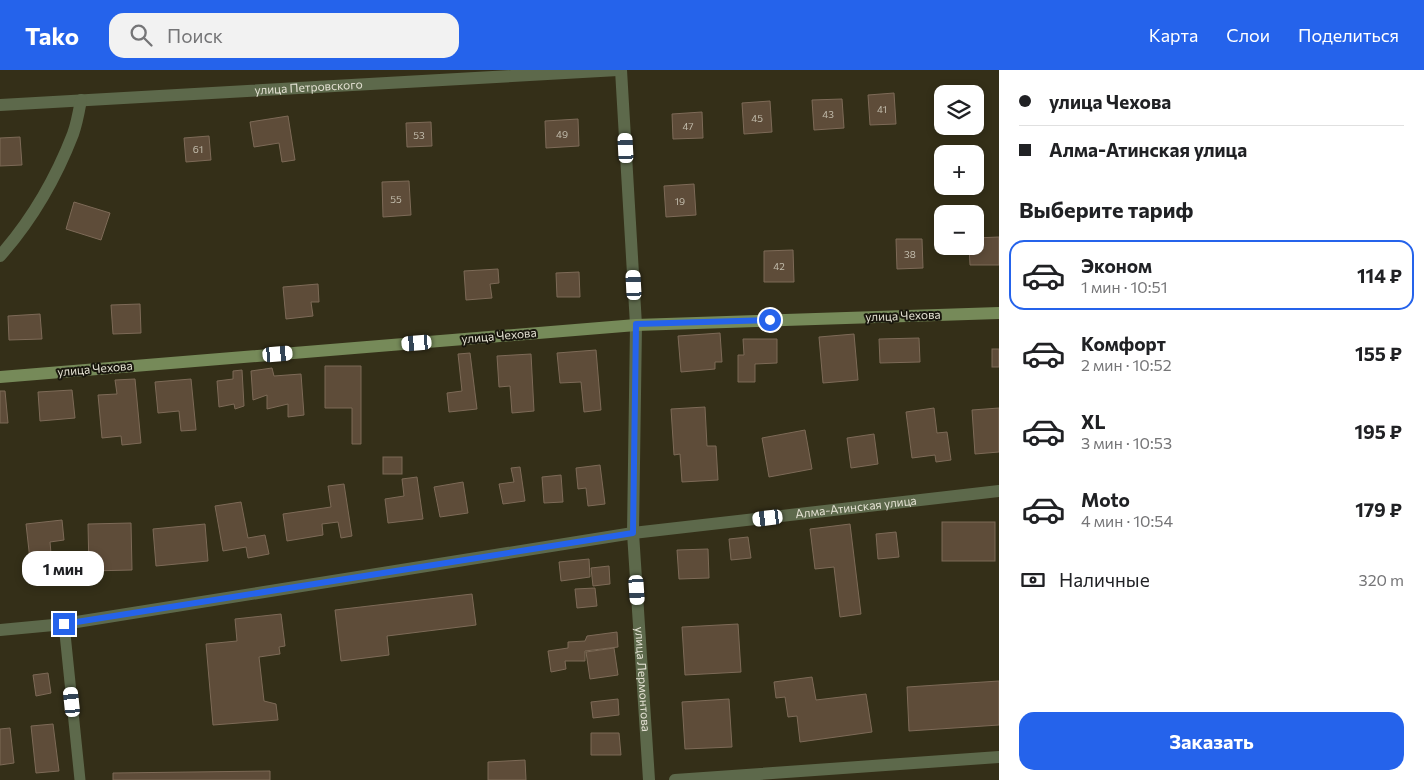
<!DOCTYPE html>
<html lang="ru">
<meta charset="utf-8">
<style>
:root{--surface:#fff;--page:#f2f2f2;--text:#202124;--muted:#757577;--line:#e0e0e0;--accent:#2563eb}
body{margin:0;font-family:Commissioner,sans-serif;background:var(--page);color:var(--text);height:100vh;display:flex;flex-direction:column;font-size:19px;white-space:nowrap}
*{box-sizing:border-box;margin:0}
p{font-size:16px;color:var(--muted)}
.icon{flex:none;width:28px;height:28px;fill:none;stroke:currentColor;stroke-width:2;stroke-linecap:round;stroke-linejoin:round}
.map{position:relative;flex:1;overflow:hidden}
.details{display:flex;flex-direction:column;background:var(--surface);width:425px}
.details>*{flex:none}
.banner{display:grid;align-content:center;height:110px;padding:0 20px;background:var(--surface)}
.tools{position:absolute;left:934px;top:15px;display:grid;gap:10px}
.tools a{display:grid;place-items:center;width:50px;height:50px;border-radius:10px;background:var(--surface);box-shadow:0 2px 8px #0003;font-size:25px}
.end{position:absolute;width:22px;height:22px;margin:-11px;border:6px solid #2563eb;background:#fff;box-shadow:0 0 0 2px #fff}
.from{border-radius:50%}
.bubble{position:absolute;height:35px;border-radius:15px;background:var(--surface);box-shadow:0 2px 8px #0003;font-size:16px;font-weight:700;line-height:35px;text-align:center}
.car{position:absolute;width:15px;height:30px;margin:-15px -8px;border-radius:6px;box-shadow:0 0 4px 1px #0007;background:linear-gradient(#fff 24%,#345 0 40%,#fff 0 76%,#345 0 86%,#fff 0)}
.banner b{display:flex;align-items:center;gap:18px;height:48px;font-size:19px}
.banner b+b{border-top:1px solid var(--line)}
.banner i{width:12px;height:12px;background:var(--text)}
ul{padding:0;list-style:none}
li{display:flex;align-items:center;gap:15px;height:70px;margin:0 10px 8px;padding:0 10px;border:2px solid transparent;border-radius:15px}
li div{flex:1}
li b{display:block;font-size:19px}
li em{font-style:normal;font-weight:700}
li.selected{border-color:var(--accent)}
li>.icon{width:45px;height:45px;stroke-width:1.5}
h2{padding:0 20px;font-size:22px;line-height:60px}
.pay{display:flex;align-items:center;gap:12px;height:55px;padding:0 20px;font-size:19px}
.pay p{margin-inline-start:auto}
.primary-button{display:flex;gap:10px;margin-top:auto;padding:10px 20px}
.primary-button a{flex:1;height:58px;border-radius:15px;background:var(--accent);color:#fff;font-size:20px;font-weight:700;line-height:58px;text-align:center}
header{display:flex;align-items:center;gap:30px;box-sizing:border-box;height:70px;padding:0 25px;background:var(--accent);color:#fff}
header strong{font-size:24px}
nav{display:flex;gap:28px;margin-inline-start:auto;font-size:18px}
.search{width:350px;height:45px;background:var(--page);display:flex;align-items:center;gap:12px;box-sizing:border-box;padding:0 18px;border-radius:15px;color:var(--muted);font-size:19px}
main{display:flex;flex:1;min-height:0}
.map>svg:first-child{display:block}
</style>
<header>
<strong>Tako</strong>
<div class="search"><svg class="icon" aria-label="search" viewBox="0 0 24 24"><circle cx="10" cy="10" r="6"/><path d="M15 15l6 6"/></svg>Поиск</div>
<nav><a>Карта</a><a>Слои</a><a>Поделиться</a></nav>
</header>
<main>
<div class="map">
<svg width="999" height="710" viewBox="0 0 999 710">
<rect width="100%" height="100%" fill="#342f18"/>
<g fill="#5e4c39" stroke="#7d6a57">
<polygon points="975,16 977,48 975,48 975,24 942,24 942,47 940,18"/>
<polygon points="894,23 896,54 870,55 868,25"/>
<polygon points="842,29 844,58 814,60 812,30"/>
<polygon points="770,31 772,62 744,64 742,33"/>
<polygon points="702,42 703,68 673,69 672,44"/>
<polygon points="288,46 295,90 282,92 279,73 254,77 250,52"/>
<polygon points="578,49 579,76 546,78 545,51"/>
<polygon points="431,52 432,76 407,77 406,53"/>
<polygon points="209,66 211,90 186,92 184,68"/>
<polygon points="20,67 22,95 0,96 0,68"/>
<polygon points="409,111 411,145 383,147 382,112"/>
<polygon points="694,114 696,145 666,147 664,116"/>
<polygon points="74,132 110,143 101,170 66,159"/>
<polygon points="999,167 999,195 970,195 969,176 975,176 975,168"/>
<polygon points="896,169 922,169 923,198 897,199"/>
<polygon points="793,180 794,212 764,212 764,181"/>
<polygon points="498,199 499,213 490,214 492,228 466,230 464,201"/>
<polygon points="579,202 580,227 557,227 556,203"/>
<polygon points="318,214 319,232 311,232 313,246 286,249 283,217"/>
<polygon points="140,234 141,263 113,264 111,235"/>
<polygon points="40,244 42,269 9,270 8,246"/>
<polygon points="720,263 722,292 715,292 715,299 681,302 678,266"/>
<polygon points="854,264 858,310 823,313 819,267"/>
<polygon points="919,268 920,292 880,293 879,269"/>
<polygon points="743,269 777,269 777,293 755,294 755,312 738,312 738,285 744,285"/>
<rect x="992" y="279" width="7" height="18"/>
<polygon points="596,280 601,340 584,342 581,312 560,313 557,283"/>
<polygon points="470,283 477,339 449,342 447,323 462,321 458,284"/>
<polygon points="531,284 534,341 512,343 510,316 499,317 497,286"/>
<polygon points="325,296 361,296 361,374 352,374 352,338 325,338"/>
<polygon points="272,298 274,306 301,304 304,345 288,347 288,334 267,339 267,325 253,330 251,301"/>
<polygon points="242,300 244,336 235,339 234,334 219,337 217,311 233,309 233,301"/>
<polygon points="135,309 141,373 122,375 121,366 102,368 98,325 117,324 115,310"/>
<polygon points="191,309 196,360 181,361 179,341 158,343 155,312"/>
<polygon points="72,320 75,348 40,351 38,322"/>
<polygon points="0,321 5,321 8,353 0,353"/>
<polygon points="705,337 707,376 716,376 718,410 682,412 680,384 674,385 671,339"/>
<polygon points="934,338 937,363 947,362 951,390 936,392 935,385 912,388 906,342"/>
<polygon points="999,338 999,382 975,384 972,340"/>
<polygon points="805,360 812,399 769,407 762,368"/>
<polygon points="874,364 878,394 851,398 847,368"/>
<rect x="383" y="387" width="19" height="17"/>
<polygon points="600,395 605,434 588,436 586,418 578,419 576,398"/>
<polygon points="520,397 525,431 503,434 499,414 514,412 511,398"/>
<polygon points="561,405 563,432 544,433 542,407"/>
<polygon points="417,407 423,449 388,453 385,429 404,426 402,409"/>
<polygon points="463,412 468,443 440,447 434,417"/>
<polygon points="344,414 352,466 341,468 338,452 322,454 323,465 287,471 283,444 331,437 328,416"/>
<polygon points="241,432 248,468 265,465 269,484 248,488 246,477 223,481 215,436"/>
<polygon points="62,450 64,470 50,472 53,506 32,508 26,454"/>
<rect x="942" y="452" width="53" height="39"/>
<polygon points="131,453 132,500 89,501 88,454"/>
<polygon points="205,454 208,491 156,496 153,459"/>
<polygon points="850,454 861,544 840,547 834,497 815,499 810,459"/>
<polygon points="896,462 899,487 878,489 876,464"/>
<polygon points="748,467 751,488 731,490 729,469"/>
<polygon points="708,479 709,508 679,509 677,480"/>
<polygon points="589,489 590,507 561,511 559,492"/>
<polygon points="609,496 610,514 593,516 591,498"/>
<polygon points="595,518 597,536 577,538 575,519"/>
<polygon points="472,524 476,555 387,566 389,585 341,591 335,540"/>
<polygon points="281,544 285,576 279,577 280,584 259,587 264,631 276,634 278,650 213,655 206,574 237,571 235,549"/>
<polygon points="738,554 741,602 685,605 682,557"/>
<polygon points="617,562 618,577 585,581 585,591 565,591 566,599 551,602 548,581 568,578 568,572 585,571 587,566"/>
<polygon points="614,578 618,605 590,609 586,582"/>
<polygon points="48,603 51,623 36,626 33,605"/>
<polygon points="812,607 816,630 866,624 872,662 800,672 797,646 788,647 785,627 776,628 774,612"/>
<polygon points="999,611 999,655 909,661 907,617"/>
<polygon points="618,629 619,645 593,648 591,632"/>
<polygon points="729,629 732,677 685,679 682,632"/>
<polygon points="53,654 59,701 36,703 31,656"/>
<polygon points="10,658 14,693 0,695 0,659"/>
<polygon points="591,663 619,663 621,685 591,685"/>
<polygon points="525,690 526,710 488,710 488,692"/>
<polygon points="270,701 270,710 113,710 113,703"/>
</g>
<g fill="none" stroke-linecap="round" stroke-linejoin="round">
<polyline stroke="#5d694b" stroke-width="11" points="64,554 80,710"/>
<g stroke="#5d694b" stroke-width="12">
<path id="s1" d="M 621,0 L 636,255 L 633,463 L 649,710"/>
<path id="s2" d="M 0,35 L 618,0"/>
<path d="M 0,186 C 31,151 56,108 73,64 C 77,53 79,41 81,30"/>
<path id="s3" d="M 0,560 L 64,554 L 633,463 L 999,421"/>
<polyline points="675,710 999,687"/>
</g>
<polyline stroke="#768a59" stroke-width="12" points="0,307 636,255 999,243"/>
</g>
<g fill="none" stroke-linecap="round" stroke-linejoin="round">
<polyline stroke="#2563eb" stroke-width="6" points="64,554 633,463 636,254 770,250"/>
</g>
<g text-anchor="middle" stroke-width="4" stroke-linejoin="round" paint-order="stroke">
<g font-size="10" fill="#c2bcac">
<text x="882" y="43">41</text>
<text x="828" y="48">43</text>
<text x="757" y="52">45</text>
<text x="688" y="60">47</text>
<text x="562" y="68">49</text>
<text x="419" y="69">53</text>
<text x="198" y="83">61</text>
<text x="396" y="133">55</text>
<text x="680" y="135">19</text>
<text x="910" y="188">38</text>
<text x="779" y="200">42</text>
</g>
<g font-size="12" fill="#e4e1d3" stroke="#19170d">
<text dy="4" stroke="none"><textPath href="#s2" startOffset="309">улица Петровского</textPath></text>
<text transform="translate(903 246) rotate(-2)" y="4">улица Чехова</text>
<text transform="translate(499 266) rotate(-5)" y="4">улица Чехова</text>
<text transform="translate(95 299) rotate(-5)" y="4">улица Чехова</text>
<text dy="4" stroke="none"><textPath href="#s3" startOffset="865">Алма-Атинская улица</textPath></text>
<text dy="4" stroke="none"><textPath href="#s1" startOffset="610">улица Лермонтова</textPath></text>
</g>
</g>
</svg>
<div class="tools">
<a><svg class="icon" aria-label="layers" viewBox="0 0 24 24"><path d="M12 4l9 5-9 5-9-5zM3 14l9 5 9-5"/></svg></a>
<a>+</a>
<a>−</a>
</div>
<i class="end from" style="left:770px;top:250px"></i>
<i class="end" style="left:64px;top:554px"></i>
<div class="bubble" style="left:22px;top:481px;width:82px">1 мин</div>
<i class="car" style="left:626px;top:78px;rotate:357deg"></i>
<i class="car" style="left:634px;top:215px;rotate:357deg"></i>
<i class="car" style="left:417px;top:273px;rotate:265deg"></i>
<i class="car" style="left:278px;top:284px;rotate:85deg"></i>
<i class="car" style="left:768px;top:448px;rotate:263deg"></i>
<i class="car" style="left:637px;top:520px;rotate:176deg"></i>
<i class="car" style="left:72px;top:632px;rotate:354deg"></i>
</div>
<section class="details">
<div class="banner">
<b><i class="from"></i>улица Чехова</b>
<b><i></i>Алма-Атинская улица</b>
</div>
<h2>Выберите тариф</h2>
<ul>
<li class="selected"><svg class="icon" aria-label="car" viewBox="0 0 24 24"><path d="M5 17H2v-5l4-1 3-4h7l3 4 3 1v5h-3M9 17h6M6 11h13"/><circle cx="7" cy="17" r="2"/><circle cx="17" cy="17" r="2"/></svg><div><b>Эконом</b><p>1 мин · 10:51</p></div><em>114 ₽</em></li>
<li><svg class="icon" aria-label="car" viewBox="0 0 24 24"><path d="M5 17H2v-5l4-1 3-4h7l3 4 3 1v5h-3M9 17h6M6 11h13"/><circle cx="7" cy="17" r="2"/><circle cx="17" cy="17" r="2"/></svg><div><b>Комфорт</b><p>2 мин · 10:52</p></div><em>155 ₽</em></li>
<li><svg class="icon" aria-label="car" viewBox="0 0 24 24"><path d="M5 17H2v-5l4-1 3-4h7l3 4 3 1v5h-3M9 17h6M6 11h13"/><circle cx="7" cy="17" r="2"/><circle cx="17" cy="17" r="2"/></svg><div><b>XL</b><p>3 мин · 10:53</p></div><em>195 ₽</em></li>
<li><svg class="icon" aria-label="car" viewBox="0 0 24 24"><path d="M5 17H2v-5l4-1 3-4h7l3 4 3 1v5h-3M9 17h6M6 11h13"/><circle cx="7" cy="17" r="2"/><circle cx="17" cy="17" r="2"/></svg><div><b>Moto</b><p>4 мин · 10:54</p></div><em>179 ₽</em></li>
</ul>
<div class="pay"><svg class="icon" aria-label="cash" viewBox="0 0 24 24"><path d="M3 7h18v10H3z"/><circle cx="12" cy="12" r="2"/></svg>Наличные<p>320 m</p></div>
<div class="primary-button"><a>Заказать</a></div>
</section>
</main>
